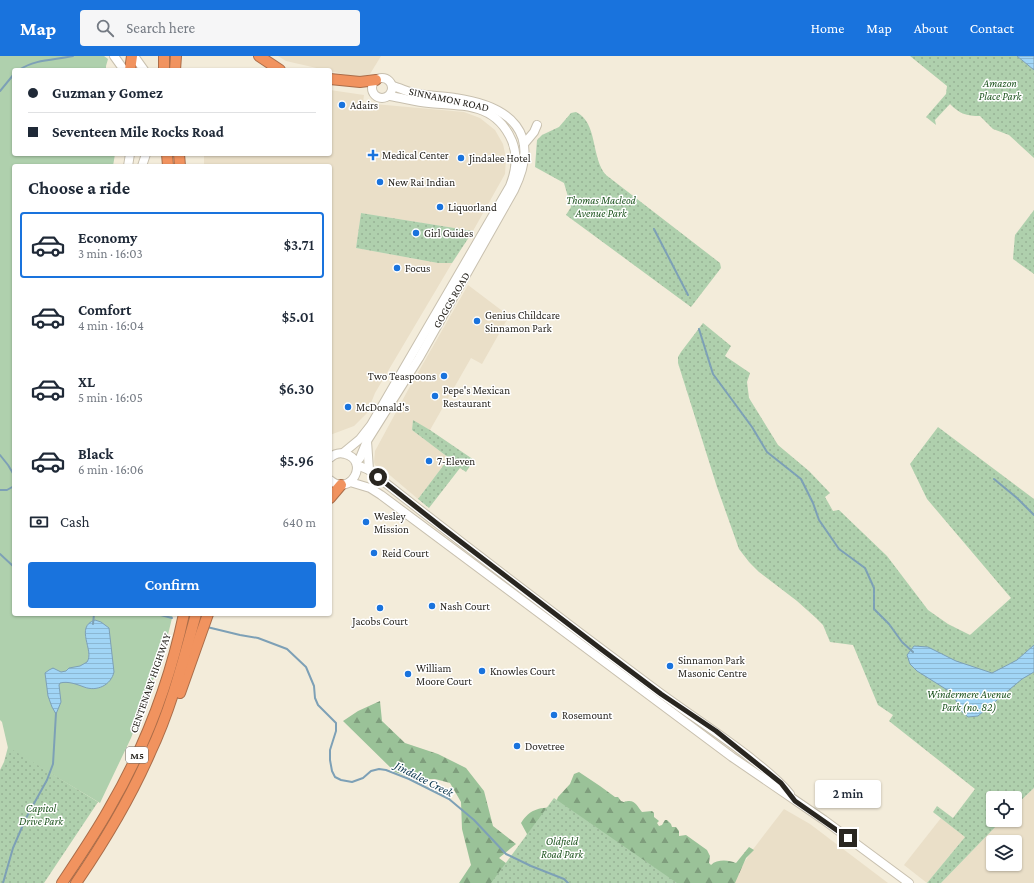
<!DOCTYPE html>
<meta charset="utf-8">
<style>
:root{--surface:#fff;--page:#f6f6f7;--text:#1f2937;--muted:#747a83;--line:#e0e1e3;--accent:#1973dd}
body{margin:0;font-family:"Crimson Pro",serif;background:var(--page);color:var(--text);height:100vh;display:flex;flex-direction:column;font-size:15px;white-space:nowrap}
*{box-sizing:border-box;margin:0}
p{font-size:13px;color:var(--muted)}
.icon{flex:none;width:22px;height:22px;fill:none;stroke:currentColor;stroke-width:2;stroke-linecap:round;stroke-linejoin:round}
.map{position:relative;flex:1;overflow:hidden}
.drawer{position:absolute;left:12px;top:108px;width:320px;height:452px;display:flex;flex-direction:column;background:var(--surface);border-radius:4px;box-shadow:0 1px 3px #0004}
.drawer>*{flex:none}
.guide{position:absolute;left:12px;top:12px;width:320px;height:88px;border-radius:4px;box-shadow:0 1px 3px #0004;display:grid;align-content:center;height:88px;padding:0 16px;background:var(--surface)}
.fabs{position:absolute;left:986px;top:735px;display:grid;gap:8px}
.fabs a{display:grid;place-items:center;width:36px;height:36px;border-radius:4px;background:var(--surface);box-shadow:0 1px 3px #0004;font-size:20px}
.end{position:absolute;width:18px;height:18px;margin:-9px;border:5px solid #292620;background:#fff;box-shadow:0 0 0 2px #fff}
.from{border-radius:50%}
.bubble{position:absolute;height:28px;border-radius:4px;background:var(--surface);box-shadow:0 1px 3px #0004;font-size:13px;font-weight:600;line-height:28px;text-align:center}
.guide b{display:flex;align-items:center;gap:14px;height:38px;font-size:15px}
.guide b+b{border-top:1px solid var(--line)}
.guide i{width:10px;height:10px;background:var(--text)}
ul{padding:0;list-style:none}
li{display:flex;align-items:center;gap:12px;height:66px;margin:0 8px 6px;padding:0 8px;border:2px solid transparent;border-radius:4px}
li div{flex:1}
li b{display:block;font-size:15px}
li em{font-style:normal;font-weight:600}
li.current{border-color:var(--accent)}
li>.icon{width:36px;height:36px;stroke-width:1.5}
h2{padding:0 16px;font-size:18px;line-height:48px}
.pay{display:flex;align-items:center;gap:10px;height:44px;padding:0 16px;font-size:15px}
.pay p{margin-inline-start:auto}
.cta{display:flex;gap:8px;margin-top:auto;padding:8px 16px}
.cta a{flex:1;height:46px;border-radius:4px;background:var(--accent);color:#fff;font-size:16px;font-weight:600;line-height:46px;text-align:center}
header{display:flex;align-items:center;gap:24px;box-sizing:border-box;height:56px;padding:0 20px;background:var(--accent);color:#fff}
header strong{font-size:19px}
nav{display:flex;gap:22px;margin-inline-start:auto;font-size:14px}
.search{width:280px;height:36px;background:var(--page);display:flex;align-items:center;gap:10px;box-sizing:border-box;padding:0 14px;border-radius:4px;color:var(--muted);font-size:15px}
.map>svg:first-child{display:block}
</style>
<header>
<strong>Map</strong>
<div class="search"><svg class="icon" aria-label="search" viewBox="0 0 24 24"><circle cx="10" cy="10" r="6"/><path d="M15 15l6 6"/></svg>Search here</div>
<nav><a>Home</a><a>Map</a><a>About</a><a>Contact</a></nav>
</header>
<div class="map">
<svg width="1034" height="827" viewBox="0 0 1034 827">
<defs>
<pattern id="forest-firs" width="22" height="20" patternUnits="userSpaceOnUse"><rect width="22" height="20" fill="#9ac298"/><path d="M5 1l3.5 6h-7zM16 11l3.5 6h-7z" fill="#7e9d7c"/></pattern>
<pattern id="park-dots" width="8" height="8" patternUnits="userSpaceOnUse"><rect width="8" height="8" fill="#afd0ad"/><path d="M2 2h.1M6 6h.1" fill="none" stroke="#97b295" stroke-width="1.8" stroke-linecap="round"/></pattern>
<pattern id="water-rules" width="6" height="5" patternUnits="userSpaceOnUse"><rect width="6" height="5" fill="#a1d5f6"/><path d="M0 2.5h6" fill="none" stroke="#8bb7d3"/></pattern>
</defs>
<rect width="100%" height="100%" fill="#f3ecda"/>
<g fill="#eadfc8" fill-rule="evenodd">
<polygon points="278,0 381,0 370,18 361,21 347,19 286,5"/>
<polygon points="330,34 364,39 363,47 464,56 480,62 495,74 503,88 506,102 505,118 473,175 361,157 356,192 438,207 452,207 375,337 367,357 354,370 330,379 330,110 204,110 204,98 330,98"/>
<polygon points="468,229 509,260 482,308 471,302 430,374 413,365 412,374 449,402 418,443 385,415 375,409 374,406 375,395 408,334"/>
<path d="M 1034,732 L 1034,827 L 941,827 L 1002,764 L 1015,764 L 1015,750 ZM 993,786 L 1015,786 L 1015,808 L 993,808 Z"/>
<polygon points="784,753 810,768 888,827 730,827 754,792"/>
<polygon points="941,762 965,781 927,827 904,809"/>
</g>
<polygon fill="#afd0ad" points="0,0 104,0 108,3 106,10 106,14 14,14 14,98 115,98 113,110 14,110 14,558 173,558 164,595 131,682 100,747 8,692 2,666 0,664"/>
<g fill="url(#forest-firs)">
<polygon points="380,645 382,665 405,687 438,698 466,712 484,735 493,770 516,788 499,802 533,827 459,827 471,809 462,773 461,746 450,727 435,723 416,723 395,716 343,665 358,655"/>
<path d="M 579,716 L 600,730 L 615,741 L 618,741 L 621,745 C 627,747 621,746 628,745 C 635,744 638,751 642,756 L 652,755 L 654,757 L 654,761 L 659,765 L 657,767 L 659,770 L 662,769 L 665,764 L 667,764 L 671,768 L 672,771 L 676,771 L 679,775 L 679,780 L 686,779 L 707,794 L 710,800 L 709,807 L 711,809 C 717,803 729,804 736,807 L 749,791 L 754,794 L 746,802 L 735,827 L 630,827 L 524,790 L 527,778 L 521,767 C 530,753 538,752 554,751 L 558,741 L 570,728 L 574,718 Z"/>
</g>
<g fill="url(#park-dots)">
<path d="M 910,0 L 1017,0 L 1034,14 L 1034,102 L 1009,79 L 993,73 L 980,60 C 966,60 960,58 950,48 L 935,64 L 936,69 L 926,61 L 946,38 L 947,30 Z"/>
<path d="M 576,56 C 598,66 591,103 606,119 L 720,207 L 721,212 L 691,251 L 566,159 L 571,151 L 564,127 L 535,111 L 537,84 L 542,79 L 559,71 L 571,57 Z"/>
<polygon points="1034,154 1034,218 1013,203 1015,179"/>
<polygon points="361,157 473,175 452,207 438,207 356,192"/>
<polygon points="703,267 731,290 725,300 750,317 747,326 749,342 778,389 809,415 830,437 825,441 833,455 839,454 887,500 928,554 948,568 970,579 1011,542 927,443 910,408 938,371 1034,443 1034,732 1015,750 1015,742 993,742 993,764 1002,764 941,827 927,827 965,781 933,756 937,750 953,762 975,733 889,665 893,659 878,649 853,589 830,586 823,569 816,562 797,545 759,516 749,506 739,493 717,431 678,307 678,301 681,296"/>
<polygon points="413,364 430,374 474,404 466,416 460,412 429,452 418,443 449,402 412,374"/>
<polygon points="8,691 98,746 44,827 0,827 0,714 4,706"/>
<polygon points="554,742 677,827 491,827"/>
</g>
<g fill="url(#water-rules)" stroke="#7da0b6">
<polygon points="1017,0 1034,0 1034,14"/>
<path d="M 95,564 L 101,566 L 109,572 L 114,616 C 111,629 97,636 84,631 C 76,628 68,625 60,627 L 59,629 L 61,646 L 56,658 L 52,651 L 48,640 L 45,617 L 49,614 L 53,612 L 61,616 L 66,615 L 69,612 L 80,610 L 87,606 C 95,595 74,571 95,564 Z"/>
<polygon points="1034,589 1034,616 1022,623 978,660 968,661 962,656 952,637 917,615 910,608 907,599 914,590 928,591 956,605 992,617 1017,604"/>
</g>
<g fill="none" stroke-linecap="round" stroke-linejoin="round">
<g stroke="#7da0b6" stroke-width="2">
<path d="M 19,14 C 35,3 55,4 73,0"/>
<polyline points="0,35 14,18"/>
<polyline points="654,173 688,239"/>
<polyline points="699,273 713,318 752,371 767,396 801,423 813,447 819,464 839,493 865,512 874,532 874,553 889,568 902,586 913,596"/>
<polyline points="0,399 8,409 14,419"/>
<polyline points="994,423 1017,442 1034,459"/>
<polyline points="0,434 7,434 14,430"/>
<polyline points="0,498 14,511"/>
<polyline points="157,558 172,562"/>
<polyline points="93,568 94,558"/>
<polyline points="207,571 240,579 258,582 287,593 306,611 314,630 315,642 318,649 336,667 336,675 330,694 330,704 332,715 335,721 341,724 352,726 363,722 371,715 379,713 386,714 409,723 449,743 474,764 506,798 531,810 564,823 568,827"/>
<polyline points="3,827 13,792 26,762 47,724 53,708 56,657"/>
</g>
<g stroke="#c8c0af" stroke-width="10">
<g id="secondary">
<polyline points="114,0 124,14"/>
<polyline points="134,0 144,14"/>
<circle cx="382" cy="32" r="10"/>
<polyline points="524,88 534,76 537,69"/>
<polyline points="128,110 130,98"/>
<polyline points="142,110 146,98"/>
<polyline points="367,385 369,414"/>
<path d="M 343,397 L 360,383 L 371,369 L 510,130 C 516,115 518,100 512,85 C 496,47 464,50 429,47 C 416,46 403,42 390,40"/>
<path d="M 330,402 C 334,398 339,396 345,398 C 370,404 351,442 330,424"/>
<path d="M 356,406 L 360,402 L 367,385 L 419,302 L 514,134 C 542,77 511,50 455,42 C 443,40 431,40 418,38 C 409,37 401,32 392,30"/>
<path d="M 357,409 L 369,414 C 463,488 557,560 652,631 C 684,655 717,676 748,700 C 763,712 778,723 790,738"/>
<polyline points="350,426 370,432 381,439 732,701 824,764 909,827"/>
</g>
</g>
<g stroke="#ab6d49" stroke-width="12">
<g id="motorway">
<polyline points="259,0 280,14"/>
<polyline points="130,14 132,0"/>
<polyline points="164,14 164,0"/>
<polyline points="175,14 176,0"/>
<polyline points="330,23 360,26 376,24"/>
<polyline points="167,98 168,110"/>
<polyline points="179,98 180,110"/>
<polyline points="330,442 341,429"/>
<polyline points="180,637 208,558"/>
<path d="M 62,827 C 78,803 95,778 109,753 C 144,693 170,625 184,558"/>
<path d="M 76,827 C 104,786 130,743 150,697 C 171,653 183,605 196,558"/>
</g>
</g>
<use href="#secondary" stroke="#fff" stroke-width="8"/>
<use href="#motorway" stroke="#f1935f" stroke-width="10"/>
</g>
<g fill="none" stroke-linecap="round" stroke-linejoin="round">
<polyline stroke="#292620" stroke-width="5" points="378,421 444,473 601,593 661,638 716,675 781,727 795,745 848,782"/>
</g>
<g fill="#1973dd" stroke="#fff" stroke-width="1.5">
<circle cx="342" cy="49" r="4"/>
<path d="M371 93h4v4h4v4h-4v4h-4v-4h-4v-4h4z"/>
<circle cx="461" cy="102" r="4"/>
<circle cx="380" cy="126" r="4"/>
<circle cx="440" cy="151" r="4"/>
<circle cx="416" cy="177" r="4"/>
<circle cx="397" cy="212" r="4"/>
<circle cx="477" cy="265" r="4"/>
<circle cx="444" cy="320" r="4"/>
<circle cx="435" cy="340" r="4"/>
<circle cx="348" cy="351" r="4"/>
<circle cx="429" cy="405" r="4"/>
<circle cx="366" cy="466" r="4"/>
<circle cx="374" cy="497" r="4"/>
<circle cx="432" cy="550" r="4"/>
<circle cx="380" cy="552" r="4"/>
<circle cx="670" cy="610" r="4"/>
<circle cx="482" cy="615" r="4"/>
<circle cx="408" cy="618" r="4"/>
<circle cx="554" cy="659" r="4"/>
<circle cx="517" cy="690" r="4"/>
</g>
<g text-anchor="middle" stroke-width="3" stroke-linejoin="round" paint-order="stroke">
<rect fill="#fff" stroke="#696763" stroke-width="1" x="126" y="691" width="22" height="16" rx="3"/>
<g font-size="10" font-weight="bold" fill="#292620">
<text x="137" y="703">M5</text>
</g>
<g font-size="11" font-style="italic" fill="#1f5520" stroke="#fff">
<text x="1000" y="31">Amazon<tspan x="1000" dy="13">Place Park</tspan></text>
<text x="601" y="148">Thomas Macleod<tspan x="601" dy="13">Avenue Park</tspan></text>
<text x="969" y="642">Windermere Avenue<tspan x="969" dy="13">Park (no. 82)</tspan></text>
<text x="41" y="756">Capitol<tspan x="41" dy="13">Drive Park</tspan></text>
<text x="562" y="789">Oldfield<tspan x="562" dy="13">Road Park</tspan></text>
</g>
<g font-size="11" fill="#292620" stroke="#fff">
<text transform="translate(449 43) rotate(12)" y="4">SINNAMON ROAD</text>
<text transform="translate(451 244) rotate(-60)" y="4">GOGGS ROAD</text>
<text transform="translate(150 627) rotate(-71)" y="4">CENTENARY HIGHWAY</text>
</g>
<g font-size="11" fill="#292620" stroke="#fff" text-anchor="start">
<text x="350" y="53">Adairs</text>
<text x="382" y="103">Medical Center</text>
<text x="469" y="106">Jindalee Hotel</text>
<text x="388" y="130">New Rai Indian</text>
<text x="448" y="155">Liquorland</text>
<text x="424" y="181">Girl Guides</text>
<text x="405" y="216">Focus</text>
<text x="485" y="263">Genius Childcare<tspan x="485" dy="13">Sinnamon Park</tspan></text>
<text x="436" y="324" text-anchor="end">Two Teaspoons</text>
<text x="443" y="338">Pepe's Mexican<tspan x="443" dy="13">Restaurant</tspan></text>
<text x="356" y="355">McDonald's</text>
<text x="437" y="409">7-Eleven</text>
<text x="374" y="464">Wesley<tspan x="374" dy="13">Mission</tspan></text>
<text x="382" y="501">Reid Court</text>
<text x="440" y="554">Nash Court</text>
<text x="380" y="569" text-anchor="middle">Jacobs Court</text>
<text x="678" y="608">Sinnamon Park<tspan x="678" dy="13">Masonic Centre</tspan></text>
<text x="416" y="616">William<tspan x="416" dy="13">Moore Court</tspan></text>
<text x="490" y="619">Knowles Court</text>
<text x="562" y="663">Rosemount</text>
<text x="525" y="694">Dovetree</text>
</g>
<g font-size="12" font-style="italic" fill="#07334a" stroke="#fff">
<text transform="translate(424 723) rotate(27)" y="4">Jindalee Creek</text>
</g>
</g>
</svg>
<div class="fabs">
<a><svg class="icon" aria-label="locate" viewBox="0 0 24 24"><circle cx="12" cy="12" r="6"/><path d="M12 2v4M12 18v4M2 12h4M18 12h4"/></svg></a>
<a><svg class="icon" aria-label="layers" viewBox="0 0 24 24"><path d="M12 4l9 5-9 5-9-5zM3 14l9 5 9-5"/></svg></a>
</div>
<i class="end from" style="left:378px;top:421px"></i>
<i class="end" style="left:848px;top:782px"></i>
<div class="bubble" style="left:815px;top:724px;width:66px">2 min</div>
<div class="guide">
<b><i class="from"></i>Guzman y Gomez</b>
<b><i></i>Seventeen Mile Rocks Road</b>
</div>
<section class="drawer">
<h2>Choose a ride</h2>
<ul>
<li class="current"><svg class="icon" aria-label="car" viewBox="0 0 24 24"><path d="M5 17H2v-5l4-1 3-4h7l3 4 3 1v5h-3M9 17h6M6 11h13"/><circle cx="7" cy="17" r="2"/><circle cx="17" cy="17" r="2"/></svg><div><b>Economy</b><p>3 min · 16:03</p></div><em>$3.71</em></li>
<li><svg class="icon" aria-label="car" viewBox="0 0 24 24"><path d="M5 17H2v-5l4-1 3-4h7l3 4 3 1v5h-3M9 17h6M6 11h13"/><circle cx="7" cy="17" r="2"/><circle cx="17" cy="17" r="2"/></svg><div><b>Comfort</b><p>4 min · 16:04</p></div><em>$5.01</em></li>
<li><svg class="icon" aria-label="car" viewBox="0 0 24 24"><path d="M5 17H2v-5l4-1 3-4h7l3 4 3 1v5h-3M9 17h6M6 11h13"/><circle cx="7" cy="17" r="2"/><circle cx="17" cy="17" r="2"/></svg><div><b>XL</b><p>5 min · 16:05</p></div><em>$6.30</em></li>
<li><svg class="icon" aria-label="car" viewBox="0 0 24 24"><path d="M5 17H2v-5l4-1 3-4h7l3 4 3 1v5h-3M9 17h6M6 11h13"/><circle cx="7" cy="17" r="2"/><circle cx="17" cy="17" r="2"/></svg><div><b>Black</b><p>6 min · 16:06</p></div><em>$5.96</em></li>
</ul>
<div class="pay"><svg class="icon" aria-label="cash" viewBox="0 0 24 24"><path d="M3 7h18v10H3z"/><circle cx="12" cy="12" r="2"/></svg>Cash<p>640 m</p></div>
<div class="cta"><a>Confirm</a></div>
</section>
</div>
